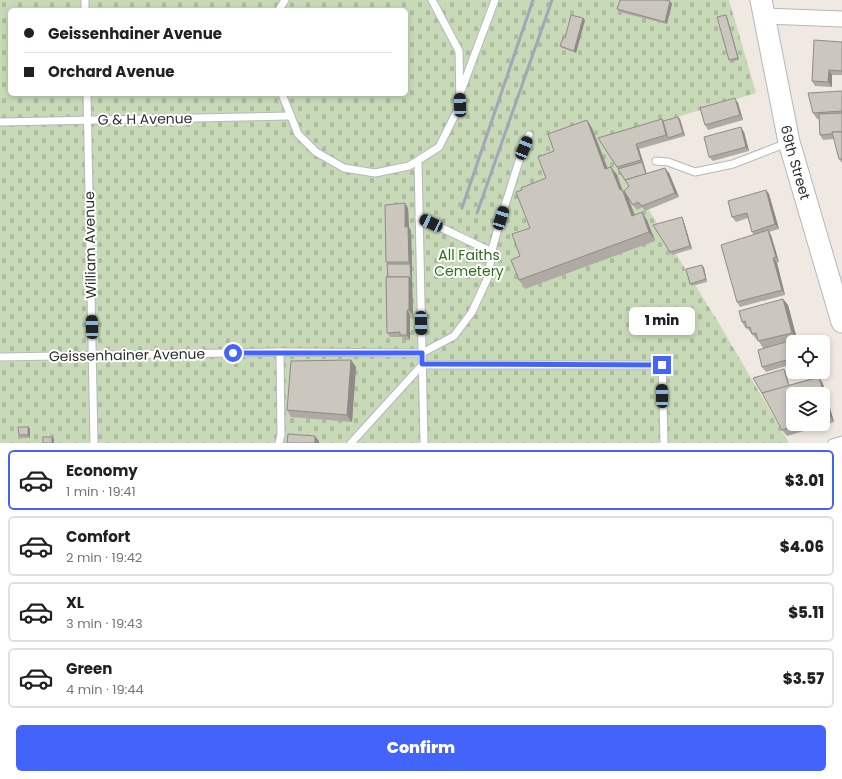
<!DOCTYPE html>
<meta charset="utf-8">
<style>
:root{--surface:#fff;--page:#f2f2f2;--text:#202124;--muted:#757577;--line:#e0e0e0;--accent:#4264fb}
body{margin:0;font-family:Poppins,sans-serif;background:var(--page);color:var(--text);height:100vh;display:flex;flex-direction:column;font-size:15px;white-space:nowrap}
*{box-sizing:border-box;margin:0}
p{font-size:13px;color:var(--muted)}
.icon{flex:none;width:22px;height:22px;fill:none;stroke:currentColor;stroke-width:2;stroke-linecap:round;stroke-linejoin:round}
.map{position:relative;height:443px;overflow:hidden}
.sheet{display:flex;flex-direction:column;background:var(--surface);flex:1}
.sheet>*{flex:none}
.hud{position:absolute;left:8px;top:8px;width:400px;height:88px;border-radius:6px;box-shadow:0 2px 6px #0003;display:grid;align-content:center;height:88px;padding:0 16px;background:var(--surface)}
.controls{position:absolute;left:786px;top:335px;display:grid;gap:8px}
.controls a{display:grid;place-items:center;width:44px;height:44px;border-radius:6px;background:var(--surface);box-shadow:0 2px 6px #0003;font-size:20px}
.end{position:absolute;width:18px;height:18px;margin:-9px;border:5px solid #4264fb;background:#fff;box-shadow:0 0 0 2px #fff}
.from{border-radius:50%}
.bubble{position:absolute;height:28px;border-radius:6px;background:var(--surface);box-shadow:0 2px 6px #0003;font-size:13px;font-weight:800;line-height:28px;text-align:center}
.car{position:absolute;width:12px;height:24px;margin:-12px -6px;border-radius:5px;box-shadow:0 0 3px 1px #0007;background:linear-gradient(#222 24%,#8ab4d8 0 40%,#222 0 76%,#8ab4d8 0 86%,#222 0)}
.hud b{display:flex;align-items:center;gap:14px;height:38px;font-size:15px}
.hud b+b{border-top:1px solid var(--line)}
.hud i{width:10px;height:10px;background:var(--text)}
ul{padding:7px 0 0;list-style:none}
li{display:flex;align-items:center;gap:12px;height:60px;margin:0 8px 6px;padding:0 8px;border:2px solid var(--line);border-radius:6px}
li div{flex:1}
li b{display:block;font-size:15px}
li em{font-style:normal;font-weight:800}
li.current{border-color:var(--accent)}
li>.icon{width:36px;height:36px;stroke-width:1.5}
.primary-button{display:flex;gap:8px;margin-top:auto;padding:8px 16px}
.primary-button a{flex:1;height:46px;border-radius:6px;background:var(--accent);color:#fff;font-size:16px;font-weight:800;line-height:46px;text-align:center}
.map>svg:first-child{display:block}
</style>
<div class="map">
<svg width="842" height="443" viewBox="0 0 842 443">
<defs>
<pattern id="cemetery-stones" width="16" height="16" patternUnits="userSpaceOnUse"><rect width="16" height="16" fill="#c8d9b8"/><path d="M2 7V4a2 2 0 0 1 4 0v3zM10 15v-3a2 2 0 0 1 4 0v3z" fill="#acbb9e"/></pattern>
</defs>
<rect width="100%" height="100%" fill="#efe9e1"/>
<path fill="url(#cemetery-stones)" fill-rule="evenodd" d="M 0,0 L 729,0 L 756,93 L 605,139 L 720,325 L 789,443 L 0,443 ZM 10,10 L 406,10 L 406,94 L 10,94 Z"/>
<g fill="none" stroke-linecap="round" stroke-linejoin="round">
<g stroke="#b4b7c1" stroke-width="9">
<g id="service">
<polyline points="85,0 85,10"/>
<polyline points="279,10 285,0"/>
<polyline points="461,91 495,0"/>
<polyline points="87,94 94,443"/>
<polyline points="282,94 298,134 316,152 344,168 375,173 409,166 439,147 460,105 459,51 432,0"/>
<polyline points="0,122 291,116"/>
<polyline points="418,161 424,443"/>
<polyline points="656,161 668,162 695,172 733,164 787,143"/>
<polyline points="419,217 492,252"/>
<polyline points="0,357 280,352 422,353 454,336 472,312 488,277 493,246 501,218 519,161 529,135"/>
<polyline points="279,443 281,435 280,352"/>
<polyline points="351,443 422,365 662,365 664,443"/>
<polyline points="832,443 842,440"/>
</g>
</g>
<g stroke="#b4b7c1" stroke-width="17">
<polyline id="minor" points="764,16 842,19"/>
</g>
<g stroke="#b4b7c1" stroke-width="23">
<g id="secondary">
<path id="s1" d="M 761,0 L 789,142 L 842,322"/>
</g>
</g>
<use href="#service" stroke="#fff" stroke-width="7"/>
<use href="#minor" stroke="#fff" stroke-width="15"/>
<use href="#secondary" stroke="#fff" stroke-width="21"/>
<g stroke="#a3a6b8" stroke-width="3">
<polyline points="462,208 533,0"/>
<polyline points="477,213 552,0"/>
</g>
</g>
<g fill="#afaba4" fill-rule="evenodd">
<polygon points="670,1 672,4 667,24 619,12 617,9"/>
<polygon points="727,17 739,60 731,62 729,60"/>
<polygon points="585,20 576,53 562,48 560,46 565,38"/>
<polygon points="842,42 842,75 832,75 832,87 815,86 812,81"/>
<polygon points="842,91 842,163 839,159 834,139 823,140 820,135 819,119 817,119 813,113"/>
<polygon points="738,103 743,120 708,130 705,125"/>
<polygon points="662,119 663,121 680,119 685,136 639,149 647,174 669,173 679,197 645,211 642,207 637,210 624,191 629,186 598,138"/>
<polygon points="592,128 607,168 611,167 617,175 622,189 628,197 634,215 647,220 655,241 525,289 519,280 520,256 530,228 522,190 546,178 554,151"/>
<polygon points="744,132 749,151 713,161 709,157"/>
<polygon points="766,190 769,194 779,229 769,232 771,235 779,262 777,263 785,295 740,307 737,302 754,235 752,232 748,218 736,222 732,217"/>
<polygon points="408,208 409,227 411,231 413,315 410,315 410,340 403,340 402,337 390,337 387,333 387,264 386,262"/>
<polygon points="683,219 692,249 672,255 653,225"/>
<polygon points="702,265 704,268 707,282 692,286 690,284"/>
<polygon points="783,299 788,305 797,339 796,339 798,342 793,342 793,364 766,372 762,367 763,348 758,340 757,340 747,328 746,329 742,322"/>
<polygon points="351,360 356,367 352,422 291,417 287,410"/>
<path d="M 784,369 L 785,371 L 789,385 L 819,377 L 823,384 L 834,422 L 787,436 L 782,430 ZM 823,394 L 823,424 L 793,424 Z"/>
<polygon points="30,429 30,438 20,438 19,435"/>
</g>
<g fill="#8e8b86">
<polygon points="670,1 672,4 667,24 665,22"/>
<polygon points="726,15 727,17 739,60 738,58"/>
<polygon points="583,18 585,20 576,53 574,51"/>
<polygon points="829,70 832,75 832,87 828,82"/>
<polygon points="735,98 738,103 743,120 740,115"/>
<polygon points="678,117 680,119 685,136 683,133"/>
<polygon points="587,120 592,128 611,177 605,169"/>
<polygon points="741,127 744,132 749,151 746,147"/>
<polygon points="636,144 639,149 644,165 641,160"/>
<polygon points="642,162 644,165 648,179 647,176"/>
<polygon points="611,167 617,175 625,198 620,190"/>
<polygon points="665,168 669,173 679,197 675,193"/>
<polygon points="622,189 628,197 638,224 632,216"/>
<polygon points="766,190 769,194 779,229 775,224"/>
<polygon points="405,203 408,208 409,227 411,231 412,266 409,262 405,227"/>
<polygon points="642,212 647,220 655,241 649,232"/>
<polygon points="682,217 683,219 692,249 690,246"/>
<polygon points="768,230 771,235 779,262 776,257"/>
<polygon points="773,258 777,263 785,295 782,290"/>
<polygon points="410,264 412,266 412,281 411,279"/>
<polygon points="702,265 704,268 707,282 706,279"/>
<polygon points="409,277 412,281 413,315 409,310"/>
<polygon points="783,299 788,305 797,339 792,333"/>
<polygon points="407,310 410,315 410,340 407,335"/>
<polygon points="351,360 356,367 352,422 347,415"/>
<polygon points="784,369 785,371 791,391 789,388"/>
<polygon points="819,377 823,384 834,422 830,416"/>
<polygon points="28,427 30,429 30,438 28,435"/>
<polygon points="315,436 319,441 319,443 315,443"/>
<polygon points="52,437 54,439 54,443 52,443"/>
</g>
<g fill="#cbc7bf" stroke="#8e8b86">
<polygon points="620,0 665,0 670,1 665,22 617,9"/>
<polygon points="571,15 583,18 574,51 560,46 563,38 565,38"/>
<polygon points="726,15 738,58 729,60 717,17"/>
<polygon points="814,40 842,42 842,71 829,70 828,82 812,81"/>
<polygon points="842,91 842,111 813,113 808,93"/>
<polygon points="735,98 740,115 705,125 700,108"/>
<polygon points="842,113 842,132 832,132 832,134 820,135 819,114"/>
<polygon points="678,117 683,133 668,138 663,121"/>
<polygon points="662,119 666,135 636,144 641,160 617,167 598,138"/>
<polygon points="587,120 605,169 611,167 620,190 622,189 632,216 642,212 649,232 519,280 511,260 520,256 512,234 530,228 516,192 522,190 521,188 546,178 538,157 554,151 548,134"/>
<polygon points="741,127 746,147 709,157 704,137"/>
<polygon points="832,132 842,132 842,159 839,159"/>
<polygon points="642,162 646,174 625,180 618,169"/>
<polygon points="665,168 675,193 642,206 638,202 633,205 624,191 629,186 625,180"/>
<polygon points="766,190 775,224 752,232 747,213 732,217 728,201"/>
<polygon points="405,203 405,227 408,227 409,262 386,262 385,205"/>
<polygon points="682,217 690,246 670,252 653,225"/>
<polygon points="768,230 776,257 773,258 782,290 737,302 721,245"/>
<polygon points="387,264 410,264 411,279 409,277 388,277"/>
<polygon points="702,265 706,279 690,284 686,269"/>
<polygon points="386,277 409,277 409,310 407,310 407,335 400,335 400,332 387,333"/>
<polygon points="783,299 792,333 758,341 756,333 752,334 750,327 747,328 745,321 742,322 739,311"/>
<polygon points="796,339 796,342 793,342 793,358 762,367 758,350"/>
<polygon points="351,360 347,415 287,410 291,361"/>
<polygon points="784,369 789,386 762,393 753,378"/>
<polygon points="819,377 830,416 823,418 823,394 793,394 793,424 801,424 782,430 762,393"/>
<polygon points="18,427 28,427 28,435 19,435"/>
<polygon points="288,434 315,436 315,443 287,443"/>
<rect x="43" y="437" width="9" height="6"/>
</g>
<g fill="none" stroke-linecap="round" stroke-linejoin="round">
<polyline stroke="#4264fb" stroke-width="5" points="233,353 422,353 422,364 662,365"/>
</g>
<g text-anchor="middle" stroke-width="4" stroke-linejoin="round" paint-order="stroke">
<g font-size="14" fill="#2e2e2e" stroke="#fff">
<text transform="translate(145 119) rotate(-1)" y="5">G &amp; H Avenue</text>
<text dy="5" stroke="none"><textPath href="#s1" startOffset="166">69th Street</textPath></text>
<text transform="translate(90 245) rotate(-91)" y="5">William Avenue</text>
<text transform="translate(127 355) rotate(-1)" y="5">Geissenhainer Avenue</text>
</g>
<g font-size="14" fill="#2c6e1b" stroke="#fff">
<text x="469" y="260">All Faiths<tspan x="469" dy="16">Cemetery</tspan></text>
</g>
</g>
</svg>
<div class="controls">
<a><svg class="icon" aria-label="locate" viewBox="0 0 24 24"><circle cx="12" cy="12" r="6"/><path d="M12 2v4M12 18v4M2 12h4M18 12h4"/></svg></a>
<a><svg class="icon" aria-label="layers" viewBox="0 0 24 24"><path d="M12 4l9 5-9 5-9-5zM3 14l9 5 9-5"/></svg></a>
</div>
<i class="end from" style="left:233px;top:353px"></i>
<i class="end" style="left:662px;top:365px"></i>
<div class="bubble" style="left:629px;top:307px;width:66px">1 min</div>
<i class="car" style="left:460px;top:105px;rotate:358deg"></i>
<i class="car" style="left:524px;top:148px;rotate:22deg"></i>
<i class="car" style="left:501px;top:218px;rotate:17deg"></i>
<i class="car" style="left:431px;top:223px;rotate:295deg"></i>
<i class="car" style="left:421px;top:323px;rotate:179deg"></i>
<i class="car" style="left:92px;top:327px;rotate:359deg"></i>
<i class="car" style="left:662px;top:396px;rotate:359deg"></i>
<div class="hud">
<b><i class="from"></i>Geissenhainer Avenue</b>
<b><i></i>Orchard Avenue</b>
</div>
</div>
<section class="sheet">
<ul>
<li class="current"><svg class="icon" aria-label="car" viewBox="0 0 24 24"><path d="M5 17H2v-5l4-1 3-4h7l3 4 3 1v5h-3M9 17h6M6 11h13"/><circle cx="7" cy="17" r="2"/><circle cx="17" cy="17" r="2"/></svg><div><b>Economy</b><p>1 min · 19:41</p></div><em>$3.01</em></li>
<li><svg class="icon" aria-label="car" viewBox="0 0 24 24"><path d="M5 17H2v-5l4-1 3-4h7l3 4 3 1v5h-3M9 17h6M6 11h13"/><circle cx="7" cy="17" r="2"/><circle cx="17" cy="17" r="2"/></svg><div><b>Comfort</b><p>2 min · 19:42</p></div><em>$4.06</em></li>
<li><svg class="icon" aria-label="car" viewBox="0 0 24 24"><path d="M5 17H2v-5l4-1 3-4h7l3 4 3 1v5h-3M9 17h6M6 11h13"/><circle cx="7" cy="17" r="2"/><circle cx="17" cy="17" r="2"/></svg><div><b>XL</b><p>3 min · 19:43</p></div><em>$5.11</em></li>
<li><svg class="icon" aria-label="car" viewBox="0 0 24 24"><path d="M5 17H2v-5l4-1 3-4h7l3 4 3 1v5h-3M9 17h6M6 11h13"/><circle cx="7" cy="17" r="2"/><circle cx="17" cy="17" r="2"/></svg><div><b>Green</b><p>4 min · 19:44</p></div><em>$3.57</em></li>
</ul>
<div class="primary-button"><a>Confirm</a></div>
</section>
